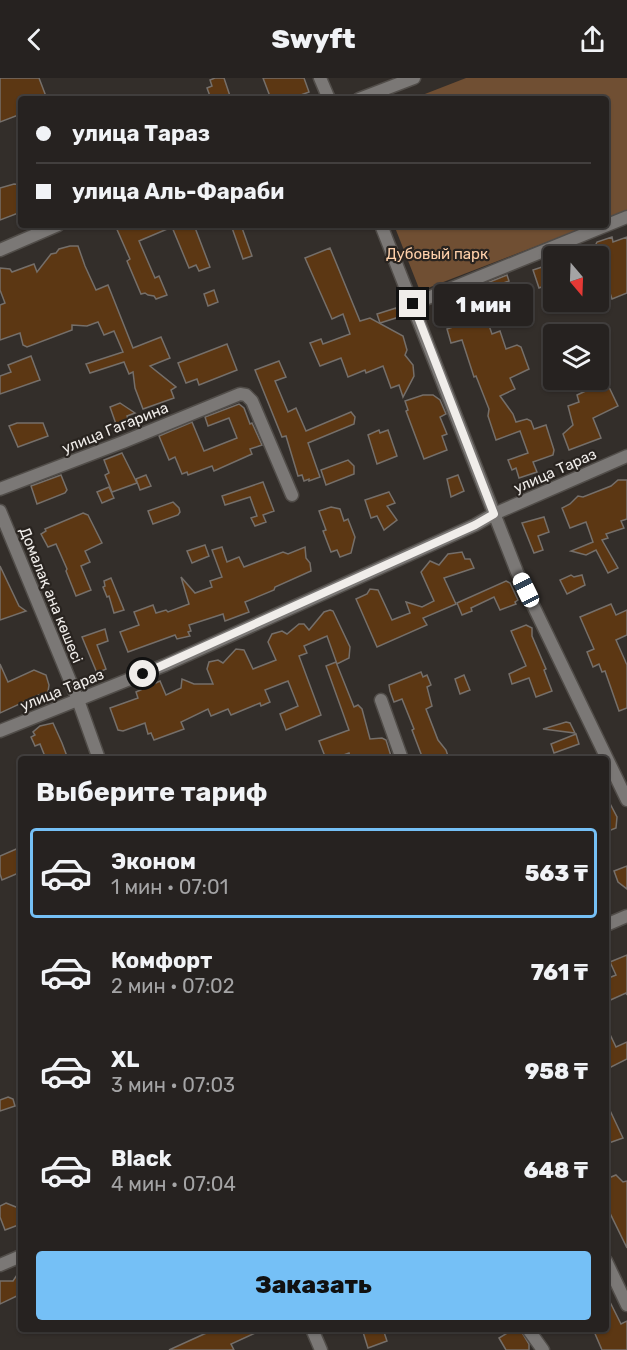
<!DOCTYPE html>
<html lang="ru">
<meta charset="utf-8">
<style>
:root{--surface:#262220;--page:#2e2a29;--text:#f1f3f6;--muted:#a4a4a5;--line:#423f3e;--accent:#75c0f6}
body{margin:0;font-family:Rubik,sans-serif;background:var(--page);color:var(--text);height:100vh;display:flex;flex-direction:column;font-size:22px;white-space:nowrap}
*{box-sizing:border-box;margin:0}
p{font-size:20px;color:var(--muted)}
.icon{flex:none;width:33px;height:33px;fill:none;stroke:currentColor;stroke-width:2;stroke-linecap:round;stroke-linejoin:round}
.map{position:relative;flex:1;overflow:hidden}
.details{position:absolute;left:18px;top:678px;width:591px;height:576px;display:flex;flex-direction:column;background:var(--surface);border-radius:6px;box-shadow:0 2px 4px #0004,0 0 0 2px var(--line)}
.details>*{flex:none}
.hud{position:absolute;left:18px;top:18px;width:591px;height:132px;border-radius:6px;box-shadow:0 2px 4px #0004,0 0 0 2px var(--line);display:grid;align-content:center;height:132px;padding:0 18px;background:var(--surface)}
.needle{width:39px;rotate:161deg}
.buttons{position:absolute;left:543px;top:168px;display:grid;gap:12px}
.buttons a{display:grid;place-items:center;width:66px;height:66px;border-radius:6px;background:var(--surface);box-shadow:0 2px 4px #0004,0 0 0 2px var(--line);font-size:30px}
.end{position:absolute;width:27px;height:27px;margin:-14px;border:8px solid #f0edea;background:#111;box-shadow:0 0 0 3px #111}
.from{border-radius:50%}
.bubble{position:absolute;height:42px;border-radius:6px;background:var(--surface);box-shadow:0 2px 4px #0004,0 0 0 2px var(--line);font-size:20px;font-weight:800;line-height:42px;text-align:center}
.car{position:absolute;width:18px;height:36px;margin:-18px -9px;border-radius:8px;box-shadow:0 0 4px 2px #0007;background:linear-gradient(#fff 24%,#345 0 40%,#fff 0 76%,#345 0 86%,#fff 0)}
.hud b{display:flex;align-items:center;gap:21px;height:57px;font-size:22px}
.hud b+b{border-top:2px solid var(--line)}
.hud i{width:15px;height:15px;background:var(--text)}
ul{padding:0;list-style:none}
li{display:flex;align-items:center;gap:18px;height:90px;margin:0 12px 9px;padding:0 6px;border:3px solid transparent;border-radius:6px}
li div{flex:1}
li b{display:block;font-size:22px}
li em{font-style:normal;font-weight:800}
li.active{border-color:var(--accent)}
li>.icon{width:54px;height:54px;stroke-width:1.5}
h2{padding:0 18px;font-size:27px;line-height:72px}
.button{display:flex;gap:12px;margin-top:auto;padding:12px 18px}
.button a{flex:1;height:69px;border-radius:6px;background:var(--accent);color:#111;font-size:24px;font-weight:800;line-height:69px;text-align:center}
header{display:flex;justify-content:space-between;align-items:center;height:78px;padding:0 18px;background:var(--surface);font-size:27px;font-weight:800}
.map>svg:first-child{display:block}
</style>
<header><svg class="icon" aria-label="back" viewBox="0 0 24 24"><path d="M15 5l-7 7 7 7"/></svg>Swyft<svg class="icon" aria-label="share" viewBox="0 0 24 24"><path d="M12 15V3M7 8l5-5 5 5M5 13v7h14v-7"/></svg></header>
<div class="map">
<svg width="627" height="1272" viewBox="0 0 627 1272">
<rect width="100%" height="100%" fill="#332e2a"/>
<g fill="#704f33">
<polygon points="466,0 627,0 627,133 606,141 606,21 412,21"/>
<polygon points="394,147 591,147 420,213"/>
</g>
<g fill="#5c3713" stroke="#756f6a" stroke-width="1.5">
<polygon points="0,0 39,0 47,21 21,21 21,36 0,44"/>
<polygon points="215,0 224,0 231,21 211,21 207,10 212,8 210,2"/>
<polygon points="263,0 304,0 309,14 290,21 271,21"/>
<polygon points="14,106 21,107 21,134 0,142 0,110"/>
<polygon points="115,147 194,147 210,189 199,193 196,187 189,190 172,149 139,163 155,200 159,198 167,217 156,221 154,218 148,217 145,215 141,216 127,183 130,181"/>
<polygon points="231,147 241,147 252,178 243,181"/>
<polygon points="612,159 613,164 627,159 627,215 612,221 610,215 598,220 598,178 569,177 595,168 597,164"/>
<polygon points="70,168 78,168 85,188 96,212 108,207 133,270 161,259 170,280 150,288 176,309 171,312 174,320 143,331 135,310 133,294 129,296 124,284 90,295 86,286 123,274 114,253 104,257 98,244 87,248 72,247 72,252 27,269 23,267 20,255 0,262 0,227 5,225 0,212 0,190 10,191 12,194 34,186 37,194 51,176 56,175 59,171"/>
<polygon points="330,170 360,243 370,240 403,258 407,272 405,277 413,287 414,298 403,319 399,307 391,310 383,288 366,295 365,292 348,299 341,280 320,288 310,265 321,261 323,266 350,256 343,236 332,241 305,180"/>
<polygon points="554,185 554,210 546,212 544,208 539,210 533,192"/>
<polygon points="507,197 509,203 484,212 482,207"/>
<polygon points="214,212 218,224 208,228 204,216"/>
<polygon points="466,219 467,223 479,219 492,256 500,253 506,271 517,267 521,269 529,291 510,300 515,311 500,318 513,336 516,344 527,341 531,343 534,351 546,347 554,372 553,377 533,384 537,394 519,400 516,390 512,392 508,382 528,375 520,353 496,362 488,338 489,331 476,298 474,299 462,262 451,265 447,251 456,248 448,225"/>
<polygon points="396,230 399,239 380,245 377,236"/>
<polygon points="227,266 237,292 199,307 197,301 186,305 178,285"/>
<polygon points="31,278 40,302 0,316 0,298 11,294 8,287"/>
<polygon points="279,283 286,299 275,303 288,334 296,330 306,353 351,334 355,339 354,346 308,365 320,399 309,403 309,401 304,403 302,397 298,398 286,358 282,359 255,292"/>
<polygon points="603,305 605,309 608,307 618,328 593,340 601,360 569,372 563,356 573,347 568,328 579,324 577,317"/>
<polygon points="423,317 433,317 440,322 446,336 440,339 447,356 442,358 447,372 424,381 406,333 408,332 405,323"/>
<polygon points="120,325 135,335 127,338 129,344 117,349 110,329"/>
<polygon points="239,326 244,330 250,346 252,345 262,367 250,371 252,376 214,393 212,388 188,397 187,394 182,396 175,379 169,382 159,358 192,344 204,373 237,360 229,340 208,348 205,339"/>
<polygon points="17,345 43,345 48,358 18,369 9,348"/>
<polygon points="379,352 380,355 388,352 397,378 377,386 368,357"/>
<polygon points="122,375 137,405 112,414 105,397 109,395 104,382"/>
<polygon points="348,382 354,388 354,396 326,407 321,392"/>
<polygon points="61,397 67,412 65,415 37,426 31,408"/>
<polygon points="146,397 151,408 140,412 136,401"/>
<polygon points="458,397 464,413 451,419 447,401"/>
<polygon points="618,402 627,402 627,441 621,443 624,450 606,456 608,460 602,462 618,490 608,495 596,472 586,477 571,473 593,464 586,444 570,450 562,430 570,426 578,418 583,419 611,408"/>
<polygon points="263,404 274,433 263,437 266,444 255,448 251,440 257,438 250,419 225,427 222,418"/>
<polygon points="109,409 114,420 102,425 97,414"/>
<polygon points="389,414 395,425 387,428 397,442 384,452 377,438 371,440 365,422"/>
<polygon points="173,424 179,430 180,434 178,437 153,446 148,433"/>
<polygon points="331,429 340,431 344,443 348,441 355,459 351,475 340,479 337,472 331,474 323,453 326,452 319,433"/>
<polygon points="83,435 88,437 102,465 85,473 90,484 81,488 91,512 76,518 66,493 67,491 56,466 48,469 41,456 46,453 45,451"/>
<polygon points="544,439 549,454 538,458 543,472 534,475 522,445"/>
<polygon points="205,467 209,478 192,485 187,473"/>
<polygon points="222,469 227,484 239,479 244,489 283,474 288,476 305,469 306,480 310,485 311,493 275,509 274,512 245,524 249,534 225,543 223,536 189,547 191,553 188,554 190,558 177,561 175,557 128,574 120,554 139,547 134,534 153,527 156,535 166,532 168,534 189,526 181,499 195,515 212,509 210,503 222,499 212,472"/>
<polygon points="462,474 465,481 470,481 474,490 444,500 456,526 423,540 427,547 377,569 356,521 367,516 370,511 378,512 392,542 410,535 406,524 422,529 434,523 421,494 430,483 439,487 448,476"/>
<polygon points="0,488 19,528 26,533 0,542"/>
<polygon points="571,497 574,499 582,497 585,507 567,516 560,502"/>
<polygon points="111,500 124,532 114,535 109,518 107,519 103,509 105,508 104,503"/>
<polygon points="506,503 510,505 518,522 515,524 516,526 500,532 494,519 471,530 472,533 462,537 457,525"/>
<polygon points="611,526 616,537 627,532 627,557 616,562 627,587 627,630 619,633 605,593 602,594 599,586 593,589 587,574 594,571 580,539"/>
<polygon points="330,532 333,533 350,569 349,580 337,586 327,558 304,568 307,575 299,578 321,637 286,652 280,636 298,628 288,603 265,612 270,624 261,628 260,625 231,637 228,631 211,638 208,631 181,644 184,651 154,662 151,655 148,656 145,645 123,653 118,652 110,630 138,620 136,614 160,603 166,617 181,610 182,601 194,606 213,606 207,591 209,584 218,582 223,585 236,571 244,572 253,591 276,582 268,564 272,556 282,553 287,556 299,546 304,546 309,552 324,534"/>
<polygon points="526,547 532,550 532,558 546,591 544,592 552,613 536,619 529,600 512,606 509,596 526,588 511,553"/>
<polygon points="105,551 108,563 97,567 106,591 97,595 82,559"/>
<polygon points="336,584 354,629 358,627 362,631 370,661 382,660 386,662 391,678 381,681 351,681 349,675 333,681 326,681 319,663 349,652 326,588"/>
<polygon points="0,586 8,604 34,592 46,597 49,607 46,626 41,616 0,635"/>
<polygon points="421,594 423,599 427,597 431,607 427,609 432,628 426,631 438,662 446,672 449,681 423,681 412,652 414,651 402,621 394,624 390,613 389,607"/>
<polygon points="464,597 470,612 460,616 455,601"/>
<polygon points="566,644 570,645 575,655 543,651"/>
<polygon points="53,645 62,665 68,681 46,681 40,666 35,668 31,659 35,657 33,654 40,648"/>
<polygon points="576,656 579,666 554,675 551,666"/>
<polygon points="606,718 617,739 616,750 606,754"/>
<polygon points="21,769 21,794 2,802 0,796 0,778"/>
<polygon points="627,788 627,811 618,804 614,793"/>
<polygon points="627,877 627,917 626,915 606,924 606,901 616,897 610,884"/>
<polygon points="606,948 616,969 627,964 627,981 609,990 606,984"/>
<polygon points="8,1019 13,1021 15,1028 0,1033 0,1022"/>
<polygon points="606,1024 623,1060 606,1066"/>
<polygon points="616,1097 623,1104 627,1103 627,1170 606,1127 606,1101"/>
<polygon points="6,1125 21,1131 21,1146 5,1152 0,1139 0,1128"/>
<polygon points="21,1191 21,1216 0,1226 0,1203 13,1203"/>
<polygon points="606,1216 621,1246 627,1243 627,1272 602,1272 593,1251 606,1251"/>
<polygon points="221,1251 264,1251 231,1266 234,1272 169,1272 213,1252 215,1254"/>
<polygon points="373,1251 383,1251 387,1263 368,1270 363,1254"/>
<polygon points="514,1251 520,1251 529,1266 529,1272 506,1272 499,1260"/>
</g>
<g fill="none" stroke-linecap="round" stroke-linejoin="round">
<g stroke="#514d49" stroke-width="15">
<g id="minor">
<polyline points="320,0 329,21"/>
<polyline points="359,21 414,0"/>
<polyline points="381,147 517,494 627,722"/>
<polyline points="0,172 58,147"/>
<polyline points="413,226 627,139"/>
<polyline points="0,411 123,364 240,316 246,317 252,323 292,417"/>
<polyline points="0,433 78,622 99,681"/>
<polyline points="381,622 402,681"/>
<polyline points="0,653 165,587 475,447 494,436 627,378"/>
<polyline points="606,847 627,838"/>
<polyline points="606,1183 627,1227"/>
<polyline points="0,1187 21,1178"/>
<polyline points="312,1251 321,1272"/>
<polyline points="528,1251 543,1272"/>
</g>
</g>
<use href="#minor" stroke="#7b7876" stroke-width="12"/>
</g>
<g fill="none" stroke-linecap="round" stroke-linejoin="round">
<polyline stroke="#f0edea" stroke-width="8" points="143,596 475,447 494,436 413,226"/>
</g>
<g text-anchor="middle" stroke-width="4.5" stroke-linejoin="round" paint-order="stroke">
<g font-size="15" fill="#fed0aa" stroke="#292420">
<text x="437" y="181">Дубовый парк</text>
</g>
<g font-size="15" fill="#f0edea" stroke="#292420">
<text transform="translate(115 350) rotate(-22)" y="5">улица Гагарина</text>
<text transform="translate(555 393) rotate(-24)" y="5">улица Тараз</text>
<text transform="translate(51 517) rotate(68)" y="5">Домалақ ана көшесі</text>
<text transform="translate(62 612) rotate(-22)" y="5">улица Тараз</text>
</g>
</g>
</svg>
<div class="buttons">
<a><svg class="needle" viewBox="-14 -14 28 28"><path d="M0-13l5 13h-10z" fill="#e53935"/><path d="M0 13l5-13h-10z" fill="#a4a4a5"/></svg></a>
<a><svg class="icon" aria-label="layers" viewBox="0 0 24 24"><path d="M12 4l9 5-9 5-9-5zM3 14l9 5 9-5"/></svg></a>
</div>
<i class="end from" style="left:143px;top:596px"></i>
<i class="end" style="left:413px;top:226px"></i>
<div class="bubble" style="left:434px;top:206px;width:99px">1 мин</div>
<i class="car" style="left:526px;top:512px;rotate:334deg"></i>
<div class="hud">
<b><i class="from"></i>улица Тараз</b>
<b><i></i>улица Аль-Фараби</b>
</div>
<section class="details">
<h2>Выберите тариф</h2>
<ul>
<li class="active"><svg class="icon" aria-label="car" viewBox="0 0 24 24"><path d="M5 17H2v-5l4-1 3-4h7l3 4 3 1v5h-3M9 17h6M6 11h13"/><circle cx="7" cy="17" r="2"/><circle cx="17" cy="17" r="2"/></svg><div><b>Эконом</b><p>1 мин · 07:01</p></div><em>563 ₸</em></li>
<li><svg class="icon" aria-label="car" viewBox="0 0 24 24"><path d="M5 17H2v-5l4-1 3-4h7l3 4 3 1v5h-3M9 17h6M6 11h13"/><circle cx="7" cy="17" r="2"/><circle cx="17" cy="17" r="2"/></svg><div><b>Комфорт</b><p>2 мин · 07:02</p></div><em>761 ₸</em></li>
<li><svg class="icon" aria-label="car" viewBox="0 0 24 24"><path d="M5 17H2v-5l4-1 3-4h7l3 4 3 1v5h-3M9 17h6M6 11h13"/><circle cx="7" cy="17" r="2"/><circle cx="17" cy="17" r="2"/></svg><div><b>XL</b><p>3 мин · 07:03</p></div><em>958 ₸</em></li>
<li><svg class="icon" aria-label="car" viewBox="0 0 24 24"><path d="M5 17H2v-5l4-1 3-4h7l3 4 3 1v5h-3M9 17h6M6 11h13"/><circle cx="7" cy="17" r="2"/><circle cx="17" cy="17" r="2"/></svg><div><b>Black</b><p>4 мин · 07:04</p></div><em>648 ₸</em></li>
</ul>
<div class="button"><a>Заказать</a></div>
</section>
</div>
